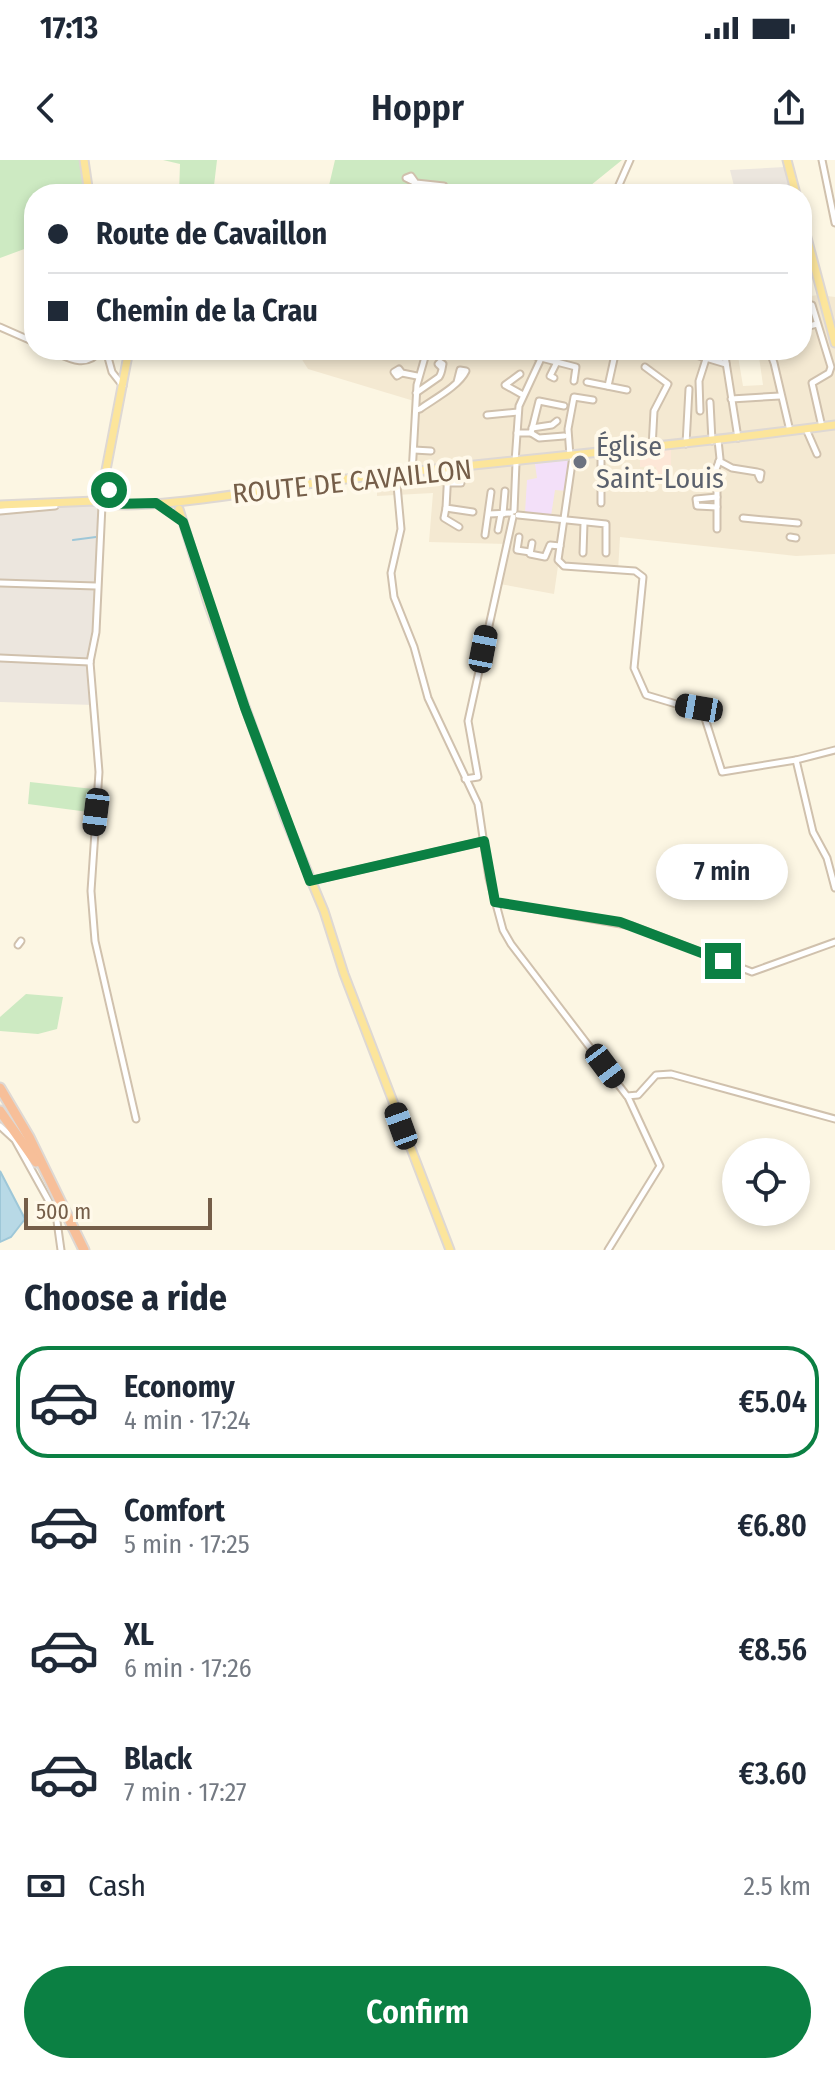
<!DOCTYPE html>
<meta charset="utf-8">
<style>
:root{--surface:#fff;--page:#f6f6f7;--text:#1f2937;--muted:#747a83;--line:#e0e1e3;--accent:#0b8043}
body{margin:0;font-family:"Fira Sans Condensed",sans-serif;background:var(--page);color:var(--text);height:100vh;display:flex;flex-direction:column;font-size:30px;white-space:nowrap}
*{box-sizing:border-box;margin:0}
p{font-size:26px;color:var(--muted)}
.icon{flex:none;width:44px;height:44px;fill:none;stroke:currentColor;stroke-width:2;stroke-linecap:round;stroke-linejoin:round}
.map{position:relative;height:1090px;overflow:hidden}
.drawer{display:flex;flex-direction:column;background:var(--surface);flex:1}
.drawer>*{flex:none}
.hud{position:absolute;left:24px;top:24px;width:788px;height:176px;border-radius:32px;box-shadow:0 4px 12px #0003;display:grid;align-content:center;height:176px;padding:0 24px;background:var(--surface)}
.controls{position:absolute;left:722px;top:978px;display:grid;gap:16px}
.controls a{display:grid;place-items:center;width:88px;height:88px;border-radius:50%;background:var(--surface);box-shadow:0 4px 12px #0003;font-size:40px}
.scale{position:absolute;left:24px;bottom:20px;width:188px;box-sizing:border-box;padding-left:8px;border:4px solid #755e49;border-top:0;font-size:22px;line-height:28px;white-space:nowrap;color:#755e49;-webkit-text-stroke:6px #fff9ea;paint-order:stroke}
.end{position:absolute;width:36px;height:36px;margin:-18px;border:10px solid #0b8043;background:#fff;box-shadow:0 0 0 4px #fff}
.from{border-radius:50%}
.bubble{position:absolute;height:56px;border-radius:28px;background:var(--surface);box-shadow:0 4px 12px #0003;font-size:26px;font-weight:600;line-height:56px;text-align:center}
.car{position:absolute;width:24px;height:48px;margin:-24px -12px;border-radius:10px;box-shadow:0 0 6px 2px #0007;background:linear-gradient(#222 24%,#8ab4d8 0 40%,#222 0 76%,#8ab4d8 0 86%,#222 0)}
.hud b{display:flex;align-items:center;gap:28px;height:76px;font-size:30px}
.hud b+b{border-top:2px solid var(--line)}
.hud i{width:20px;height:20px;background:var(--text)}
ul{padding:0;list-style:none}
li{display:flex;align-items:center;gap:24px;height:112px;margin:0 16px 12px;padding:0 8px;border:4px solid transparent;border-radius:32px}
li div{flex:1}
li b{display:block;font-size:30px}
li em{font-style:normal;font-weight:600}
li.on{border-color:var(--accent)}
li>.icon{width:72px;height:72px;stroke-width:1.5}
h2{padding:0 24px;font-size:36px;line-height:96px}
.pay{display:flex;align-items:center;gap:20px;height:88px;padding:0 24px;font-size:30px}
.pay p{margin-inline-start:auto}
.button{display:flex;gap:16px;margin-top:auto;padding:16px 24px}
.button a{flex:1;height:92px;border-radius:48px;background:var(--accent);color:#fff;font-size:32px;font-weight:600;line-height:92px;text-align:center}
.status{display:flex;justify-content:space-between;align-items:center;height:56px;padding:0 40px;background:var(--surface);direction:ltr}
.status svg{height:22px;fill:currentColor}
header{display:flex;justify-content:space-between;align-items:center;height:104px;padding:0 24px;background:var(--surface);font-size:36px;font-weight:600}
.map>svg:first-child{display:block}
</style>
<div class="status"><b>17:13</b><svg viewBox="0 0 49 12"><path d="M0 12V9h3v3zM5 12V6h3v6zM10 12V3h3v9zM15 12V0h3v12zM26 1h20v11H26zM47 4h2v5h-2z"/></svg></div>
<header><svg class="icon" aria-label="back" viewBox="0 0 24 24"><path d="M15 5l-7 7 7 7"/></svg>Hoppr<svg class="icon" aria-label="share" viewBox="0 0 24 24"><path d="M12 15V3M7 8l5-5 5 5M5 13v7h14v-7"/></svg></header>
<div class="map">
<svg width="835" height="1090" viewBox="0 0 835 1090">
<rect width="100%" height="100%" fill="#fcf6e3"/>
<polygon fill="#f4e9d2" points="819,135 835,137 835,394 796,396 620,377 618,411 558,406 554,434 500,424 507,384 429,382 433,333 377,336 377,314 410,312 414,241 308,209 296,190 737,190 743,226 763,225 758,190 802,190 802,137"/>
<polygon fill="#fde7d7" points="671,288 671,317 657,317 656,307 640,307 640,292"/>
<g fill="#ece6de">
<polygon points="785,7 792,34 736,34 730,10"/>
<polygon points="94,344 99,345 101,356 90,496 93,545 0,542 0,352"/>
</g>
<polygon fill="#f3e0f9" points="570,300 567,331 555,330 551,356 525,353 527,320 537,318 535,304"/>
<g fill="#cdeac2">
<polygon points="0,0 80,0 87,34 34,34 34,104 27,88 0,98"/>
<polygon points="163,0 217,0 213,34 179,34 180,4"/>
<polygon points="335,0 622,0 580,34 388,34 368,29 366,34 327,34"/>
<polygon points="30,622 93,629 91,645 96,646 96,653 28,644"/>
<polygon points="26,834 63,837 57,869 38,874 0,871 0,857"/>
</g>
<polygon fill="#b8d9e6" stroke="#9ec7d8" stroke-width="2" points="0,1011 25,1059 11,1077 0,1082"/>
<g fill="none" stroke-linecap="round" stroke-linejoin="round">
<g stroke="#9ec7d8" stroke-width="2">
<polyline points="73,380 96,377"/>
<polyline points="4,420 13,421"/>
<polyline points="50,422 67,423"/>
<polyline points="20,426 40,427"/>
<polyline points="45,427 46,427"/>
<polyline points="51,427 65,428"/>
<polyline points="10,496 17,496"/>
<polyline points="21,496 39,497"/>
<polyline points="46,497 53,498"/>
<polyline points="81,504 85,504"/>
</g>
<g stroke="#d0c1ad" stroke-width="9">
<g id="minor">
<polyline points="822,0 835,63"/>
<polyline points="416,23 411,16 406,18 416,23 444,26 447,34"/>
<polyline points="615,34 630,0"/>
<polyline points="802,148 812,145 831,207 829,213 812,223 822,267"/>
<polyline points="0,167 34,182"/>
<polyline points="802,168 817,164"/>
<path d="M 51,190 C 70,199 86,209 101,190"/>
<polyline points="106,190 112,212 123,226"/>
<polyline points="519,190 541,198"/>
<polyline points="679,190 726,204"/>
<polyline points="768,195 771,195 774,203 790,271"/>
<polyline points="725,196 738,278"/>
<polyline points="541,198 576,207 574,221"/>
<polyline points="645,207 668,224 654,251 652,288"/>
<polyline points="402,213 399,209 394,212 397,216 402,213 417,216"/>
<polyline points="520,214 505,225 523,235"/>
<polyline points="554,218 550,216 557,202"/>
<polyline points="587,222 627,230"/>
<polyline points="608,226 616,190"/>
<path d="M 416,233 L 439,217 C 442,213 442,208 443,204 L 440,202 L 438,204 L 442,208"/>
<polyline points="731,239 780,236"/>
<polyline points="710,242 712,281"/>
<path d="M 417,250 L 420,249 C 434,239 459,226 466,211 L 460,210 L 457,222"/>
<polyline points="700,251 699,221 706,199"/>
<polyline points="487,255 518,252"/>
<polyline points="532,268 552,265 557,261"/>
<polyline points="806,269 817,294"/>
<polyline points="517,273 531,273 539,241 564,246"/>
<polyline points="531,273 539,278 564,276"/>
<polyline points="686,284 689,229"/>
<polyline points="414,290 431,291"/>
<polyline points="601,294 601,343"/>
<polyline points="570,296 568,269 574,237 593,240"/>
<polyline points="573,296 558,400 564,406 635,411 643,417 634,508 646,535 703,552 722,612 796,600"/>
<polyline points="719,301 732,308 757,312 761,313 760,319 757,312"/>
<polyline points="515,302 519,246 545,190"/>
<polyline points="448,310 446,348 473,352"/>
<polyline points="396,314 401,369 391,413 394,437 414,487 428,538 478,644 489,718 503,770 511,784 627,936 638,935 656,915 671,914 835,959"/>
<polyline points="412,314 417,225 427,190"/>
<polyline points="448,323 461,323"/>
<polyline points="717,337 696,339 697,346 717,347"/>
<polyline points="446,348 444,358 459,367"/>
<polyline points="0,351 55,346"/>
<polyline points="514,351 516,303"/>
<polyline points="489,354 511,353"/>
<polyline points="503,354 505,331"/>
<polyline points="518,355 606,364 606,393"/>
<polyline points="743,358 798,363"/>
<polyline points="717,369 717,327 712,319 720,299 718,280"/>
<polyline points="498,370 501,354"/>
<polyline points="485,375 491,332"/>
<polyline points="519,377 517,390 530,392"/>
<polyline points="790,377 796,378"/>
<polyline points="532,383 530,394 545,397 550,385 560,386"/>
<polyline points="583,393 584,363"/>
<polyline points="0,423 96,426"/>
<polyline points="0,498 90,502"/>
<polyline points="90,502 99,612 91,731 95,781 136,959"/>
<polyline points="90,502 96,472 102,345"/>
<polyline points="835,590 796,600 813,672 827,698 835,728"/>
<polyline points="465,619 478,617 468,561 513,357"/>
<polyline points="310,721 484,681"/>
<polyline points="495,742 632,766 752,812 835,782"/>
<polyline points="18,785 21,781"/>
<polyline points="0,966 15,980 56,1054 61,1090"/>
<polyline points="608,1090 660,1006 628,937"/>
</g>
</g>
<g stroke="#ded8d3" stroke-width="11">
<g id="major">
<polyline points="84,0 89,34"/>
<polyline points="787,0 796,34"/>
<polyline points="802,59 835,183"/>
<polyline points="106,319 114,338"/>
<polyline points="102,331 129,190"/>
<path d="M 0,345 L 95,341 C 126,355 276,328 321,322 C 492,301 664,288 835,265"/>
<polyline points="179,349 208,443 285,658 324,751 344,814 450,1090"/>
</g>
</g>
<g stroke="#ded8d3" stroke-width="13">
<g id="highway">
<polyline points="0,928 29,977 84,1090"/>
<polyline points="0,951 36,1002"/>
</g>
</g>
<use href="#minor" stroke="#fff" stroke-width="5"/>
<use href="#major" stroke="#fce59b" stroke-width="7"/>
<use href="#highway" stroke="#f7bf99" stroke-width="9"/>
</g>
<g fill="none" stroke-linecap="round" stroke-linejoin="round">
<polyline stroke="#0b8043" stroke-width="10" points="109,330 114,336 112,344 156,343 183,362 245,548 310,721 484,681 495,742 620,762 723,801"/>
</g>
<circle fill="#6b7280" stroke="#fff9ea" stroke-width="3" cx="580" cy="302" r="8"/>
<g text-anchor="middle" stroke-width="8" stroke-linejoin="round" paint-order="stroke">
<g font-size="28" fill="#5b616d" stroke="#fff9ea" text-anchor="start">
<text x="596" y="296">Église<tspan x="596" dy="32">Saint-Louis</tspan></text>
</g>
<g font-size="28" fill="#755e49" stroke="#fff9ea">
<text transform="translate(352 321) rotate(-6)" y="10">ROUTE DE CAVAILLON</text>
</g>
</g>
</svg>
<div class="controls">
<a><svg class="icon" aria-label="locate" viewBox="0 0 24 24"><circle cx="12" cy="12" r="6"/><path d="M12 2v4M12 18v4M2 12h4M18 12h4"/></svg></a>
</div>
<div class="scale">500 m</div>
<i class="end from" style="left:109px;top:330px"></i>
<i class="end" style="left:723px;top:801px"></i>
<div class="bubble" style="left:656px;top:684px;width:132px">7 min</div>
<i class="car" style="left:483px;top:489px;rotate:11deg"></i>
<i class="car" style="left:699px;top:548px;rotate:280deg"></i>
<i class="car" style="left:96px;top:652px;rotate:187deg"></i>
<i class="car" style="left:605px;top:906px;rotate:143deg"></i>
<i class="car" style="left:401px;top:966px;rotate:340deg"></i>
<div class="hud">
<b><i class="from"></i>Route de Cavaillon</b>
<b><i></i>Chemin de la Crau</b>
</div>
</div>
<section class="drawer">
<h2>Choose a ride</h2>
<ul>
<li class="on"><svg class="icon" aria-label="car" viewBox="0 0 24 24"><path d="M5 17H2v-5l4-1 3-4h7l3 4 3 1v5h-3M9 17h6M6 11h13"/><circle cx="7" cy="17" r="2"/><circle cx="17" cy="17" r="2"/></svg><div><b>Economy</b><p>4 min · 17:24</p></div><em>€5.04</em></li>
<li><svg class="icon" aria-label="car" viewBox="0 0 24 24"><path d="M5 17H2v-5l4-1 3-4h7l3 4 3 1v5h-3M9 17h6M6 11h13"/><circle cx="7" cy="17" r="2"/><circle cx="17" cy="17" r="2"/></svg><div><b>Comfort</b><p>5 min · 17:25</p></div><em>€6.80</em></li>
<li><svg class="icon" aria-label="car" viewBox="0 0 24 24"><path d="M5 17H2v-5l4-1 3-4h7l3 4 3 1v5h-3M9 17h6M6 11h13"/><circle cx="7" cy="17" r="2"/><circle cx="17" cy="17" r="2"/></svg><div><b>XL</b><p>6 min · 17:26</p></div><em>€8.56</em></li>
<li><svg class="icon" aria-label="car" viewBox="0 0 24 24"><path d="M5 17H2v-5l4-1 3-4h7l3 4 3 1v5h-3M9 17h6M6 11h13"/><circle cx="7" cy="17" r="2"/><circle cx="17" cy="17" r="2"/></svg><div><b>Black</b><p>7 min · 17:27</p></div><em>€3.60</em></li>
</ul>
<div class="pay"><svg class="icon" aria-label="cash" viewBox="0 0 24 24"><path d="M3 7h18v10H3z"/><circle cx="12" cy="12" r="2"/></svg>Cash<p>2.5 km</p></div>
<div class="button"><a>Confirm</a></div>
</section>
